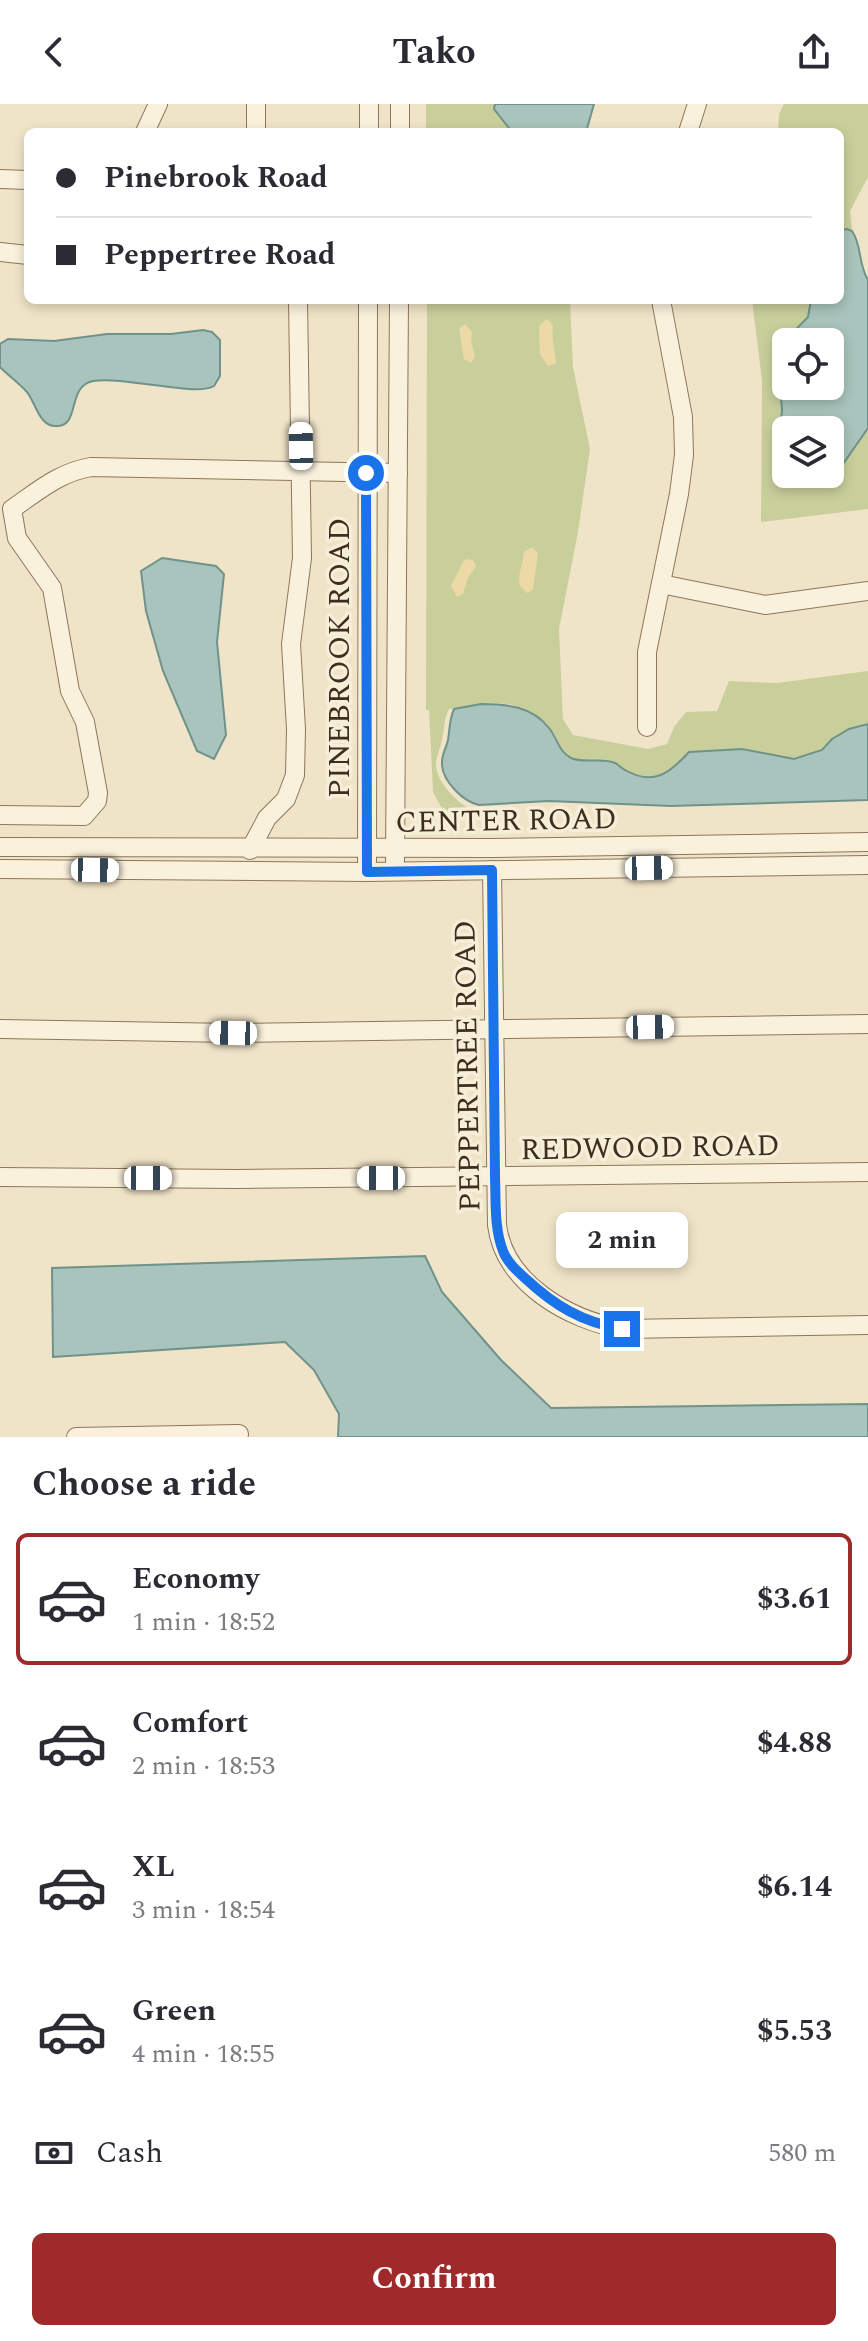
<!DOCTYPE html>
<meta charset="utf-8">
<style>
:root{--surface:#fff;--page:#f7f7f7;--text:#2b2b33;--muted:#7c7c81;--line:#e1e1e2;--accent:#9e2a2b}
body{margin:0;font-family:Spectral,serif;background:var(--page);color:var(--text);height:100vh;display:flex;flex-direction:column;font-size:30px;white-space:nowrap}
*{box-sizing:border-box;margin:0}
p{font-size:26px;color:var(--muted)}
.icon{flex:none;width:44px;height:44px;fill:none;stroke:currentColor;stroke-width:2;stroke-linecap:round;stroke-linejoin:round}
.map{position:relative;height:1333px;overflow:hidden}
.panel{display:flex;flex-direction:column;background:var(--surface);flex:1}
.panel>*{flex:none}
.hud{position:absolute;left:24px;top:24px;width:820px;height:176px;border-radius:12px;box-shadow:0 4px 12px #0003;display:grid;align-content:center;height:176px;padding:0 32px;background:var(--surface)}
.buttons{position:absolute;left:772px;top:224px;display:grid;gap:16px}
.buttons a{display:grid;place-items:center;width:72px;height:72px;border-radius:12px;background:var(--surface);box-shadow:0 4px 12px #0003;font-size:40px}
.end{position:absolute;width:36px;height:36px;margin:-18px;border:10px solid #1a73e8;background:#fff;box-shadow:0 0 0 4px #fff}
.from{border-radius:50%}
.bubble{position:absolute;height:56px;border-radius:12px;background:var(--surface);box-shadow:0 4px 12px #0003;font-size:26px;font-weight:700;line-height:56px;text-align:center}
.car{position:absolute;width:24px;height:48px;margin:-24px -12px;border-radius:10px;box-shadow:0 0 6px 2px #0007;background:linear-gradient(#fff 24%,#345 0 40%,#fff 0 76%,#345 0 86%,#fff 0)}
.hud b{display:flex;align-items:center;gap:28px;height:76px;font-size:30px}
.hud b+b{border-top:2px solid var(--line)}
.hud i{width:20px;height:20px;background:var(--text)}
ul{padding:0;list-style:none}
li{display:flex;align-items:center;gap:24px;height:132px;margin:0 16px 12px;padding:0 16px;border:4px solid transparent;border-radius:12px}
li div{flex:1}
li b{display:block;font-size:30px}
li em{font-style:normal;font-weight:700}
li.on{border-color:var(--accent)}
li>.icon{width:72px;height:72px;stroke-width:1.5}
h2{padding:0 32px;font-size:36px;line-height:96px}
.pay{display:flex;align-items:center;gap:20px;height:88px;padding:0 32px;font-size:30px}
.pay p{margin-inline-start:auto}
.action{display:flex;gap:16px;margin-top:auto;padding:16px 32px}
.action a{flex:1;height:92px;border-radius:12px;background:var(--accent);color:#fff;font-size:32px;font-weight:700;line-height:92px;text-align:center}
header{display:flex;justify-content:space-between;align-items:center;height:104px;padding:0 32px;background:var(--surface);font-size:36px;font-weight:700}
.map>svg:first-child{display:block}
</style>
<header><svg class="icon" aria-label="back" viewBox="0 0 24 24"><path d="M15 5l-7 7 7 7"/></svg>Tako<svg class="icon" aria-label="share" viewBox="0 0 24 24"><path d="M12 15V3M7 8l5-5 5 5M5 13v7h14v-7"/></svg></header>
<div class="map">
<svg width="868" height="1333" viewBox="0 0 868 1333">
<rect width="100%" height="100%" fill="#f0e4c8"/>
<g fill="#c9cf9b">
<polygon points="426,0 495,0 494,5 512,28 426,28"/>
<polygon points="784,0 868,0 868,73 850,107 852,127 840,126 840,28 778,28 779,10"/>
<path d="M 427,196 L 570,196 L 573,263 L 590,345 L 578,428 L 559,525 L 563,615 L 573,631 L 648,645 L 667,640 L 674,623 L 686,608 L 717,607 L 729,577 L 777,579 L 868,567 L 868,620 L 849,625 L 832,635 L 822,646 L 794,655 L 742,645 L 689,648 C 668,669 655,682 626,667 C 620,664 616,659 610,658 C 597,655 579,660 568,652 C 545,633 554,616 516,602 C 494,595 471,604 449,605 C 443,617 445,625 442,636 C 440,646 436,652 436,662 C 437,678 457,699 472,706 L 468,714 L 448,716 L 433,688 L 429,606 L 426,606 Z"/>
<path d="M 752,196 L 811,196 C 812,225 779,231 777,259 C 776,273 781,289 782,303 C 782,320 775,336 781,353 C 783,360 786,362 786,370 C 797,370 808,376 818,374 C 842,371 856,342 868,324 L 868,405 L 761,418 L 762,277 Z"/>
</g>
<g fill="#ecd9a5">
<path d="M 547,215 L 553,221 C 551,234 555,246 556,259 L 548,262 L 540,250 L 539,222 Z"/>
<polygon points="465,220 472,228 471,237 475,252 471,259 464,255 459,225"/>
<path d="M 532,443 L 538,449 L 533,486 L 527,489 L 520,482 C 517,470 523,461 524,448 Z"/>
<polygon points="469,455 473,456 476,462 468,474 463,490 457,493 451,482 464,456"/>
</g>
<g fill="#a9c4bc" stroke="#6f938a" stroke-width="2" fill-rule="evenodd">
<polygon points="495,0 594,0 586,28 512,28 494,5"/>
<path d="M 847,125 L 852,127 C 862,141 858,160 868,176 L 868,324 L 843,360 L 830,370 L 830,326 L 786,326 L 786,362 L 781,354 L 778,339 L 782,307 L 778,250 L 782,240 L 808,213 L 811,196 L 840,196 L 840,126 ZM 786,238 L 830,238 L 830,282 L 786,282 Z"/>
<path d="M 203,226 L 212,228 L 220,236 L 220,272 L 214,282 C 196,293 124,272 93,277 C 67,282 80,321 58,322 C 39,324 36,299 27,288 C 19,279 9,272 0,263 L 0,240 L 8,235 L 54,237 L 107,230 L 171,230 Z"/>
<polygon points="162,454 216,462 224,470 217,538 226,631 214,655 197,647 163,567 146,507 141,467"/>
<path d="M 481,600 C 506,600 532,602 549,624 C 557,634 559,648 571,654 C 584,660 602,653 615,659 C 618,660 621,664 625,666 C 653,682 669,670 689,648 L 742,645 L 794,655 L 822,646 L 832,635 L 849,625 L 868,620 L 868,696 L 671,702 L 549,697 L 479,701 C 464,698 443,678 442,661 C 441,651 446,645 448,636 C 450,624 449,617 454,605 Z"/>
<polygon points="425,1152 442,1188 501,1256 551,1304 868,1300 868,1333 338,1333 339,1310 314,1266 285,1238 53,1253 52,1164"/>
</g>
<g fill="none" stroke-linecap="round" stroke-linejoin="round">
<g stroke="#8d765c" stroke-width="20">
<g id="minor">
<polyline points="145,28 158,0"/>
<polyline points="256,28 256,0"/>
<polyline points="369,28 369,0"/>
<polyline points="400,28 400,0"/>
<polyline points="688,28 697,0"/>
<polyline points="0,75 28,76"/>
<polyline points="0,148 28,151"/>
<polyline points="661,480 765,501 868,487"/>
<polyline points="647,623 647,548 679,390 684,351 683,313 661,196"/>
<path d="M 0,711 L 84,712 L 97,697 L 98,689 L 85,618 L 70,587 L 52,484 L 17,434 L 12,405 C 38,387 60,368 91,363 L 398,369"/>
<polyline points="0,743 493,744 868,738"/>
<polyline points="250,746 267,714 286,695 295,671 296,625 291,540 302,454 298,196"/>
<polyline points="367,757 368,196"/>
<polyline points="395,757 399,196"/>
<polyline points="0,765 367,768 868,761"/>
<path d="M 492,766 L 497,1121 C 504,1179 569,1216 622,1225 L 868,1221"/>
<polyline points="0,925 233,929 868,920"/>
<polyline points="0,1073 237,1075 868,1068"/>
<polyline points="76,1333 239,1330"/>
</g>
</g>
<use href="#minor" stroke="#faf1dc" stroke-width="18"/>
</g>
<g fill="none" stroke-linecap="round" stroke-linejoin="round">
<path stroke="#1a73e8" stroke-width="10" d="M 366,369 L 367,768 L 492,766 L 495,1073 C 496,1097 494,1124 503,1147 C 507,1158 517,1167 526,1175 C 555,1202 582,1218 622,1225"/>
</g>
<g text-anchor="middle" stroke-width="7" stroke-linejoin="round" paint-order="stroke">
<g font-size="30" fill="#3d2e20" stroke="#f7eed8">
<text transform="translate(339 554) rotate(-90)" y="10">PINEBROOK ROAD</text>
<text transform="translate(506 716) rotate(-1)" y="10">CENTER ROAD</text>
<text transform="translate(467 962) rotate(-91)" y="10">PEPPERTREE ROAD</text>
<text transform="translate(650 1043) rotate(-1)" y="10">REDWOOD ROAD</text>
</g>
</g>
</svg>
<div class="buttons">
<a><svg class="icon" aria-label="locate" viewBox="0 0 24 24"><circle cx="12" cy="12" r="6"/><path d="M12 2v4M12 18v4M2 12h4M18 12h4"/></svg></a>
<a><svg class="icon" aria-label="layers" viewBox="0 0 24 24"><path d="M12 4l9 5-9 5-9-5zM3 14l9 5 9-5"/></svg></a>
</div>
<i class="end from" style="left:366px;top:369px"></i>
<i class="end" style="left:622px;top:1225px"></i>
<div class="bubble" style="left:556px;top:1108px;width:132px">2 min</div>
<i class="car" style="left:301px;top:342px;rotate:359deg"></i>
<i class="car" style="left:649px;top:764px;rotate:89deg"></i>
<i class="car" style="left:95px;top:766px;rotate:91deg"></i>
<i class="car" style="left:650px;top:923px;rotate:89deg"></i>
<i class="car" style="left:233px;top:929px;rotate:271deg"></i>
<i class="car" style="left:148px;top:1074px;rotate:90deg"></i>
<i class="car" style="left:381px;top:1074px;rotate:270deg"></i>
<div class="hud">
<b><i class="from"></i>Pinebrook Road</b>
<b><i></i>Peppertree Road</b>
</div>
</div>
<section class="panel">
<h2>Choose a ride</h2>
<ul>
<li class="on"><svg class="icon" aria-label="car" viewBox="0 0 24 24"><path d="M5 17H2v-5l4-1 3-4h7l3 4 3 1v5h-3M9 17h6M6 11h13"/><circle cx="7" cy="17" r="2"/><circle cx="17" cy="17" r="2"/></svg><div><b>Economy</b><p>1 min · 18:52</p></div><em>$3.61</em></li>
<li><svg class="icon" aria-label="car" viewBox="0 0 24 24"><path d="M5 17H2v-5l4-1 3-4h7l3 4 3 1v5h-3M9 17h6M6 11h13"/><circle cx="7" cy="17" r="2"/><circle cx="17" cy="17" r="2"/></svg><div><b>Comfort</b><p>2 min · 18:53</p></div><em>$4.88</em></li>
<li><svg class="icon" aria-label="car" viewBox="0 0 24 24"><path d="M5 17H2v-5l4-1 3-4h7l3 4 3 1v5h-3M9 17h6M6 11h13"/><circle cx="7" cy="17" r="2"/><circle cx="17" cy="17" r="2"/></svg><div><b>XL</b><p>3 min · 18:54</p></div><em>$6.14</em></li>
<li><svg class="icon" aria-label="car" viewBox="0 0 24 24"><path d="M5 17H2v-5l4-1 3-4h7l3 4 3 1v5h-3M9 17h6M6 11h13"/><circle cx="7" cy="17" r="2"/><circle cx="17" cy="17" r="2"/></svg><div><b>Green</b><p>4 min · 18:55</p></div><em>$5.53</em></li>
</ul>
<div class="pay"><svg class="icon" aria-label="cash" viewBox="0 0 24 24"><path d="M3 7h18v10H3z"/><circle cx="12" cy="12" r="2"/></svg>Cash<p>580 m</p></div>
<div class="action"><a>Confirm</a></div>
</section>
